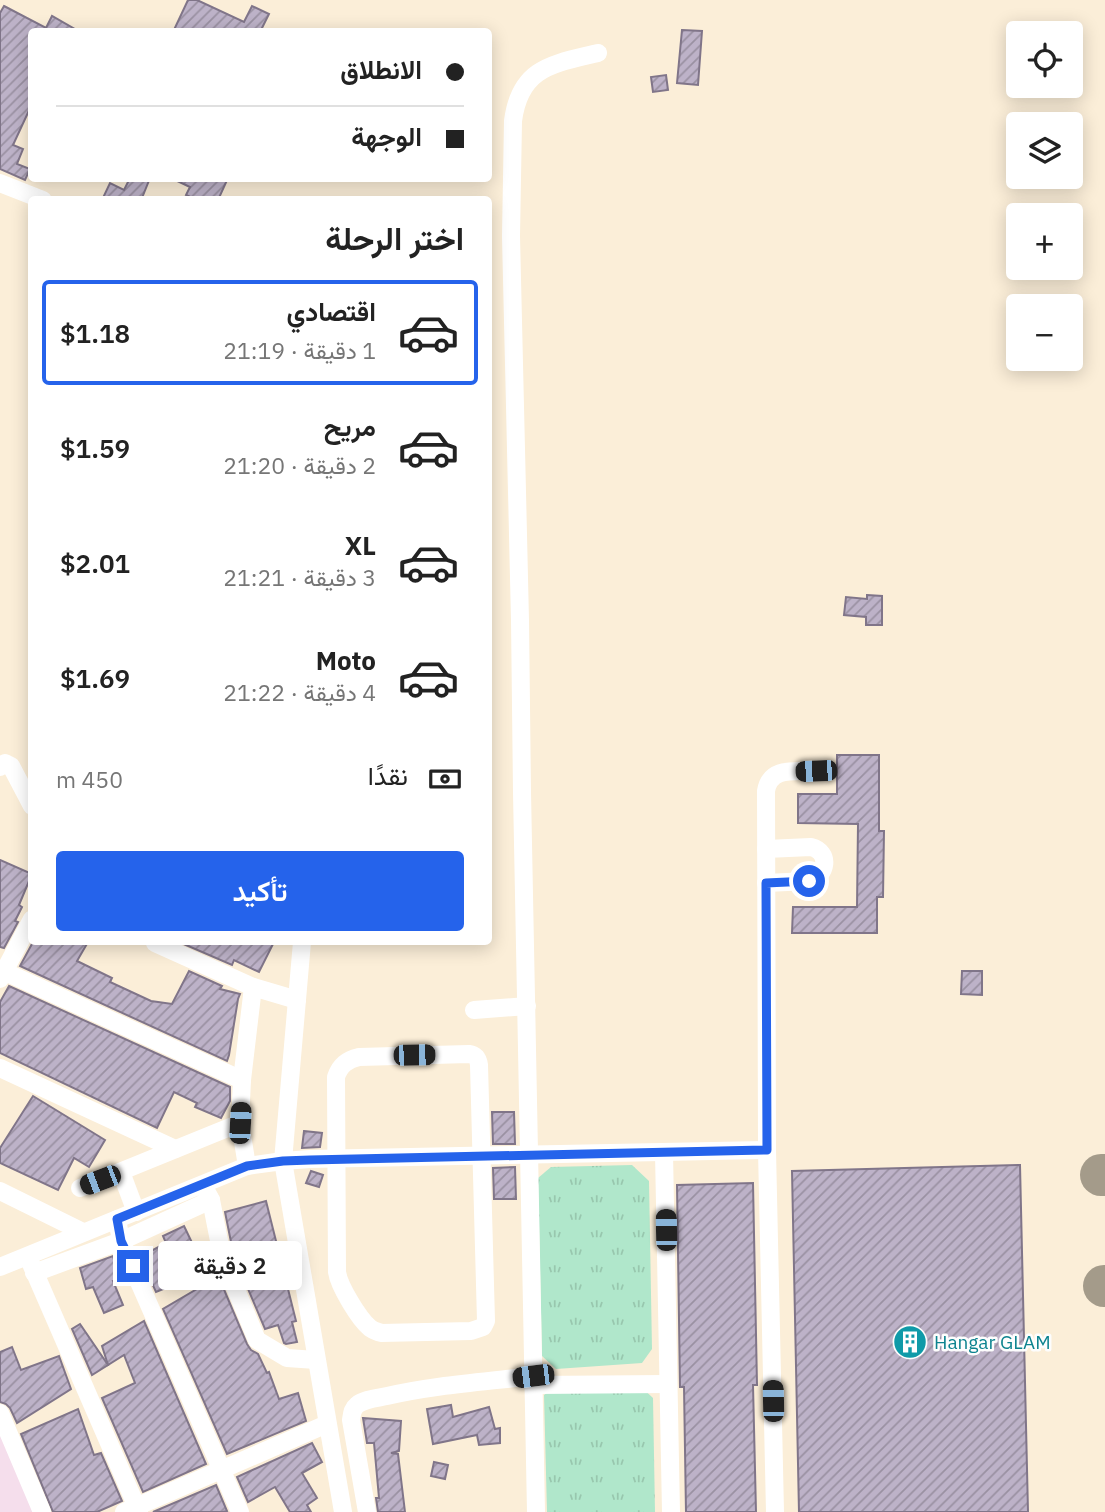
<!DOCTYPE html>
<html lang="ar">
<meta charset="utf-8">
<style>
:root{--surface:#fff;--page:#f2f2f2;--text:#222;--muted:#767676;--line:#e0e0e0;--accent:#2563eb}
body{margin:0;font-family:"IBM Plex Sans",Vazirmatn,sans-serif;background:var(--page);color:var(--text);direction:rtl;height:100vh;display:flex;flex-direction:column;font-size:26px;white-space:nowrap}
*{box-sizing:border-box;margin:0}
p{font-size:23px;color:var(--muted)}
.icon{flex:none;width:38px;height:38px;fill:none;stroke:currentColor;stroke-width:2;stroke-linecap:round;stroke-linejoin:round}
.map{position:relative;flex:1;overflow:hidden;direction:ltr}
.drawer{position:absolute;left:28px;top:196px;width:464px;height:749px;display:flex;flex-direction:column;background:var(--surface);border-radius:7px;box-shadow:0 4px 18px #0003;direction:rtl}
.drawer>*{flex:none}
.guide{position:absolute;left:28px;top:28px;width:464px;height:154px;border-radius:7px;box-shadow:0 4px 18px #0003;direction:rtl;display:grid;align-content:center;height:154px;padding:0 28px;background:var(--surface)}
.buttons{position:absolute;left:1006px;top:21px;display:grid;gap:14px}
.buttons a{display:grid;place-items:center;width:77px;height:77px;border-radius:7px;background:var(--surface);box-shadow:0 4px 18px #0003;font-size:35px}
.end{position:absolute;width:32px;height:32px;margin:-16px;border:9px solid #2563eb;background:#fff;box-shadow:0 0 0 4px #fff}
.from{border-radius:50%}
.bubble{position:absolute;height:49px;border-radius:7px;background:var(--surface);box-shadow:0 4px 18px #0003;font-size:23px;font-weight:600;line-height:49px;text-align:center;direction:rtl}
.car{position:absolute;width:21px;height:42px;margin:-21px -10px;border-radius:9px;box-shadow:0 0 5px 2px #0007;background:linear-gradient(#222 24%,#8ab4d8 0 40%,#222 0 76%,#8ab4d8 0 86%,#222 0)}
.guide b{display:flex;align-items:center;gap:24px;height:66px;font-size:26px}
.guide b+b{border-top:2px solid var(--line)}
.guide i{width:18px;height:18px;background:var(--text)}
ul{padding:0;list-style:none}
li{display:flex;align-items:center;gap:21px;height:105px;margin:0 14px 10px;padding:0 14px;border:4px solid transparent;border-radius:7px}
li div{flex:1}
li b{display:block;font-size:26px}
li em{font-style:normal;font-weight:600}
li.active{border-color:var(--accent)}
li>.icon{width:63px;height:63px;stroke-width:1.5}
h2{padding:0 28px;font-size:32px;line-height:84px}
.pay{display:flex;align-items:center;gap:18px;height:77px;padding:0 28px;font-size:26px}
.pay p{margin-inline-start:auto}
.cta{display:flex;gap:14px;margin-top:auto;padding:14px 28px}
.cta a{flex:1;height:80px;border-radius:7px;background:var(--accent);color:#fff;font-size:28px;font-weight:600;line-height:80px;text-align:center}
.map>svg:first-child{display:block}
</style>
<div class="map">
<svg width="1105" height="1512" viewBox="0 0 1105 1512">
<defs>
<pattern id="grass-tufts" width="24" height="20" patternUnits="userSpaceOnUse" patternTransform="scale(1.75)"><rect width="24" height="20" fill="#b0e7cb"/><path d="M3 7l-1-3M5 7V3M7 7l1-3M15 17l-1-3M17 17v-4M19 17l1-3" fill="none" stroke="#98c7ae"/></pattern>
<pattern id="building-hatch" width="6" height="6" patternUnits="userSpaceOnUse" patternTransform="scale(1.75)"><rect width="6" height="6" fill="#bdb2c8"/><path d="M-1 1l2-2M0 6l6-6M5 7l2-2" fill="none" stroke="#9a91a2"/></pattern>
</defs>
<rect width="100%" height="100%" fill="#fbeed8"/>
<polygon fill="#f5deec" points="0,1430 37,1512 0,1512"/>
<g fill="url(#grass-tufts)">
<polygon points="632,1165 649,1181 652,1349 642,1363 556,1369 542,1356 538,1178 551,1167"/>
<polygon points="636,1382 653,1398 655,1512 547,1512 544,1395 557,1385"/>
</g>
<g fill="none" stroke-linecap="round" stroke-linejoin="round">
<g stroke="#a49b8a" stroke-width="42">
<polyline points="1101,1175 1105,1175"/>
<polyline points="1104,1286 1105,1286"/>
</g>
</g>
<g fill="url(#building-hatch)" stroke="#807589" stroke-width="2">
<polygon points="188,0 197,0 244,22 252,6 269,14 261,30 264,32 173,32"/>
<polygon points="4,6 46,28 52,16 80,32 32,32 32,104 13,145 23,149 17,164 30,169 25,180 0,169 0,13"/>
<polygon points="682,30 702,31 698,85 677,83"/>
<polygon points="666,75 668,90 653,92 651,77"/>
<polygon points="130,178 150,178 142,198 146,200 102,200 110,183 124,190"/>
<polygon points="171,178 228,178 218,200 197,200 186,195 190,187"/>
<polygon points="867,595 882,596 882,625 866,625 866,617 844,615 846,597 867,599"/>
<polygon points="837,755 879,755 879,831 884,831 883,897 877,897 877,933 792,933 793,907 857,907 858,824 798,823 798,794 837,794"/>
<polygon points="0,860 32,874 19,905 22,907 15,921 18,922 4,948 0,947"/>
<polygon points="33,942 88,942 77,961 112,978 110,982 151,1001 172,1004 189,971 222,986 220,989 240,994 238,999 229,1055 227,1061 20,966"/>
<polygon points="179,942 274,942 259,972 234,960 232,965"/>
<polygon points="962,971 982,971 982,995 961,994"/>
<polygon points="9,986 230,1087 230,1101 221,1118 195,1107 197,1103 174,1092 157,1128 0,1053 0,1002"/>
<polygon points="33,1096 105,1140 89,1167 74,1158 58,1190 0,1163 0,1148"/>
<polygon points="492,1112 514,1112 515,1144 493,1144"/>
<polygon points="304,1131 322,1133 320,1147 302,1148"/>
<polygon points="1020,1165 1028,1512 799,1512 792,1171"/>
<polygon points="515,1167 516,1199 494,1199 493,1168"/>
<polygon points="311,1171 323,1175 319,1187 306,1183"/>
<polygon points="753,1183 757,1385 753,1385 756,1512 686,1512 684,1387 680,1387 677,1185"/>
<polygon points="266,1201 296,1321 292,1322 297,1342 286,1344 284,1343 278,1325 265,1329 240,1270 234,1247 232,1247 225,1212"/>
<polygon points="184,1226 206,1272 156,1292 140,1257 166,1243 163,1236"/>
<polygon points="113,1256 119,1280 113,1281 123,1305 104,1313 93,1287 86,1289 80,1268"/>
<polygon points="214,1279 215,1283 220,1280 247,1344 251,1350 258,1354 267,1373 269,1372 279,1399 298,1393 306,1421 227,1454 163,1309"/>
<polygon points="144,1321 206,1464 143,1492 102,1398 135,1383 124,1355 108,1365 102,1346"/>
<polygon points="80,1324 108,1365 92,1375 72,1329"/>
<polygon points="12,1347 21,1370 59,1356 71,1389 17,1423 10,1408 6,1404 0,1402 0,1352"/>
<polygon points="451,1405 453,1417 489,1407 495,1429 500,1428 500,1443 479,1445 477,1435 433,1444 427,1409"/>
<polygon points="78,1409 94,1455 101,1453 122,1501 97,1512 53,1512 21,1434"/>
<polygon points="363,1418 401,1421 399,1451 391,1453 398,1454 405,1512 378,1512 376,1498 379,1498 374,1443 367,1443"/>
<polygon points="312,1443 322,1462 302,1473 317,1498 307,1505 311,1512 290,1512 275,1487 248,1502 237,1477"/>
<polygon points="434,1462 448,1465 445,1479 431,1476"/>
<polygon points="216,1485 227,1511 223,1512 153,1512"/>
</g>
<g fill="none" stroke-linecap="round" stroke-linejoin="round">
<g stroke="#fff" stroke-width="18">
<polyline points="0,183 43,200"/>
<polyline points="0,767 5,763 11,766 32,806"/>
<path d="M 766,849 L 811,847 C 831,852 827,876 809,881 L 766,883"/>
<polyline points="302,942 283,1161 343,1512"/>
<polyline points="155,943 253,987 297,1000"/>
<polyline points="3,971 242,1080"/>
<polyline points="0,979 32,919"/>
<polyline points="474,1010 527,1006"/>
<path d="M 469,1054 C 476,1055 478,1058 479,1065 L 486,1321 L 483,1327 L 471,1331 L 381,1333 C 376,1331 374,1331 370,1328 C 359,1319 339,1286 337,1272 L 336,1077 C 340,1065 347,1060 359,1057 Z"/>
<polyline points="0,1068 175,1149"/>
<polyline points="664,1153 671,1512"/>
<polyline points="247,1166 240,1123 242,1080 253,987"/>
<polyline points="121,1172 136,1212"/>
<polyline points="203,1185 211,1200 222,1256 257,1340 287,1358 316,1360"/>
<polyline points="80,1188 240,1123"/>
<polyline points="0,1191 83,1232"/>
<polyline points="117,1219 121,1241 240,1512"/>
<polyline points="28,1257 139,1512"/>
<polyline points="0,1267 247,1166 283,1161 310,1159 767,1150"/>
<polyline points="34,1273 121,1241 211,1200"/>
<polyline points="533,1385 668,1384"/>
<polyline points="0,1413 42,1512"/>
<polyline points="124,1512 327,1424"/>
<path d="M 367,1512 L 351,1420 C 352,1414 352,1409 357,1405 C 364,1399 378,1398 387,1396 C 435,1385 484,1382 533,1376"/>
<path d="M 536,1512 L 522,792 L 520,620 L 511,236 L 513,121 C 520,67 553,64 598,53"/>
<path d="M 775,1512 L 767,1150 L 766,791 C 770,766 796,772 815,771"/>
</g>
</g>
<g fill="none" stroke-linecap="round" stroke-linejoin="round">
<polyline stroke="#2563eb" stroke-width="9" points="133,1266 121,1241 117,1219 247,1166 283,1161 310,1160 767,1150 766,883 809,881"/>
</g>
<defs>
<g id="building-disc" transform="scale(1.75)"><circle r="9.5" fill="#0f9aa8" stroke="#fdfdfd"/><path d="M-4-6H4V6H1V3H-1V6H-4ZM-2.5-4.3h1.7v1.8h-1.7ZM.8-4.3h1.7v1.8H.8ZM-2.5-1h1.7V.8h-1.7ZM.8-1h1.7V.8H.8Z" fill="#fff"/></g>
</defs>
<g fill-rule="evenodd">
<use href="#building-disc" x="910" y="1342"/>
</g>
<g text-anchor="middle" stroke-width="5" stroke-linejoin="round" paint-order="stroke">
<g font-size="19" fill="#0d838f" stroke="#fdfdfd" text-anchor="start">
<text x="934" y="1349">Hangar GLAM</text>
</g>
</g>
</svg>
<div class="buttons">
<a><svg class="icon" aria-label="locate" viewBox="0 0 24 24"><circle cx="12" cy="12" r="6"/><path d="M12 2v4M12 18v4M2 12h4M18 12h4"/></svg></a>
<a><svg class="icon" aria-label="layers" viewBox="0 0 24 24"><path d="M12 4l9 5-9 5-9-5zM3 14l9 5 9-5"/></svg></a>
<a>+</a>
<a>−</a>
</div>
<i class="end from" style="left:809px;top:881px"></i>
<i class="end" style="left:133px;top:1266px"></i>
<div class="bubble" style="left:158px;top:1241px;width:144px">2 دقيقة</div>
<i class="car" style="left:816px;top:771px;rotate:268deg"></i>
<i class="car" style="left:414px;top:1055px;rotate:89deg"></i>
<i class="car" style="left:240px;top:1123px;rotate:3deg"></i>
<i class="car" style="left:100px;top:1180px;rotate:249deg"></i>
<i class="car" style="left:666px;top:1230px;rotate:359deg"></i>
<i class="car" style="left:533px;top:1376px;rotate:263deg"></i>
<i class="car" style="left:773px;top:1401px;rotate:359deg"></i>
<div class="guide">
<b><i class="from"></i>الانطلاق</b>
<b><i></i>الوجهة</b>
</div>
<section class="drawer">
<h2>اختر الرحلة</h2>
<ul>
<li class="active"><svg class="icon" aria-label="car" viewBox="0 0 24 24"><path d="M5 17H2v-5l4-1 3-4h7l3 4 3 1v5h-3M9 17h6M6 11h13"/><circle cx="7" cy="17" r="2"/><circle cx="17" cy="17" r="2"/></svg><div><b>اقتصادي</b><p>1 دقيقة · 21:19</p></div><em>$1.18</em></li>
<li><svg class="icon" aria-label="car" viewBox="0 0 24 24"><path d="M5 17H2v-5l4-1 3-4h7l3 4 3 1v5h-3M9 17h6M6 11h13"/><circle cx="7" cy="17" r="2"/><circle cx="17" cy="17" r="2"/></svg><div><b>مريح</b><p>2 دقيقة · 21:20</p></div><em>$1.59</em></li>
<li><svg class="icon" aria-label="car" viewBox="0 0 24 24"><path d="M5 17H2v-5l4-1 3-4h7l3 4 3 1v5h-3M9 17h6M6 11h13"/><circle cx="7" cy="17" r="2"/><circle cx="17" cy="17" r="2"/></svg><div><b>XL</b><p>3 دقيقة · 21:21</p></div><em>$2.01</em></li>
<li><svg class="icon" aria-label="car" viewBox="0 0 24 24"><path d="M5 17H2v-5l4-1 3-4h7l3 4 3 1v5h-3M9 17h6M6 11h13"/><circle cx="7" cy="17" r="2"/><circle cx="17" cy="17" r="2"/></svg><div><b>Moto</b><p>4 دقيقة · 21:22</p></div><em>$1.69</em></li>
</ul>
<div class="pay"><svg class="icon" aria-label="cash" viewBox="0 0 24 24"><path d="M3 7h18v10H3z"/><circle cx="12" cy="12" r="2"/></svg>نقدًا<p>450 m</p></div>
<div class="cta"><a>تأكيد</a></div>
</section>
</div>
